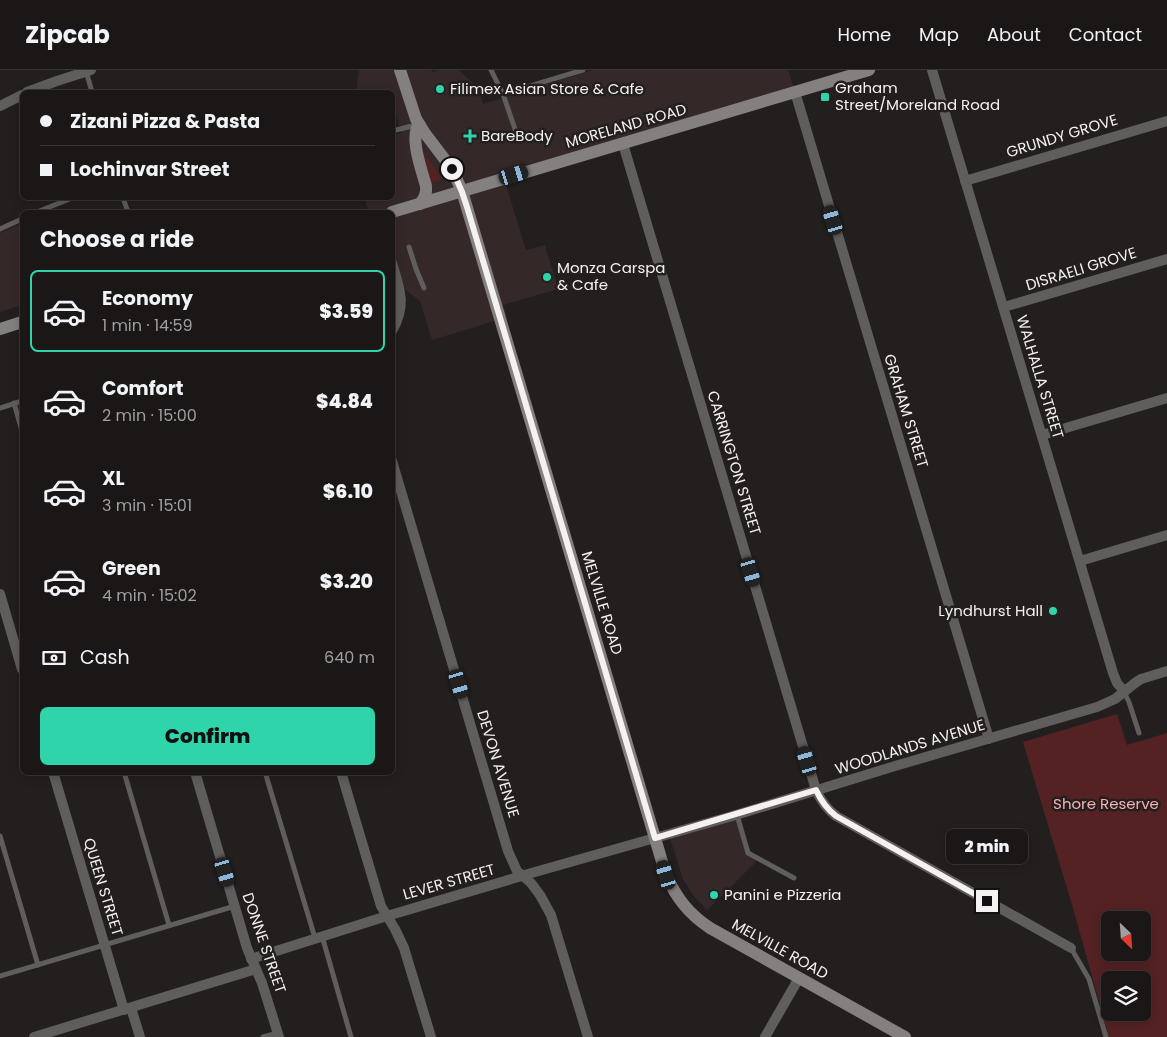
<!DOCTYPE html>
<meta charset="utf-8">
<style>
:root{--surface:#1b1717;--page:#242020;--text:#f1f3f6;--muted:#a09fa1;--line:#393636;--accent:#2fd4aa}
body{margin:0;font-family:Poppins,sans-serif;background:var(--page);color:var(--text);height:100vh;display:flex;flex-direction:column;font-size:19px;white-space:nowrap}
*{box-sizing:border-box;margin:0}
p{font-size:16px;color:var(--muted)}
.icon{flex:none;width:28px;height:28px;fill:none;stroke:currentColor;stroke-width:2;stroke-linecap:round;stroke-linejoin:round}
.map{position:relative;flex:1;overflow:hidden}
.drawer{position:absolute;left:20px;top:140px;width:375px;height:565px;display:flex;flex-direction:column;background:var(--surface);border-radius:8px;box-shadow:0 2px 12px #0003,0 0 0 1px var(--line)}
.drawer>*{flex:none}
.top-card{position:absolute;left:20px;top:20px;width:375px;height:110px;border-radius:8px;box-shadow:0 2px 12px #0003,0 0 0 1px var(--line);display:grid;align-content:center;height:110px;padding:0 20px;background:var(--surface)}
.needle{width:32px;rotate:155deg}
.fabs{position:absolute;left:1101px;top:841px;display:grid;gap:10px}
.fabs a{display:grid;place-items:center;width:50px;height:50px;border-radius:8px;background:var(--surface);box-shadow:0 2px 12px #0003,0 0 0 1px var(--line);font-size:25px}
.end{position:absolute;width:22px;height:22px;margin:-11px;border:6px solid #f4f1f0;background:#111;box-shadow:0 0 0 2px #111}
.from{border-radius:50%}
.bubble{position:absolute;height:35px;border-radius:8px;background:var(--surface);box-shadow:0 2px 12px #0003,0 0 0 1px var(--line);font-size:16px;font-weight:800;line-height:35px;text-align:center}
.car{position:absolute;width:15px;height:30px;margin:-15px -8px;border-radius:6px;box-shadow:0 0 4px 1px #0007;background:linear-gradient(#222 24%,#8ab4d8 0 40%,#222 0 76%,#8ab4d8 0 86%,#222 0)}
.top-card b{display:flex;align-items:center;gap:18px;height:48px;font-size:19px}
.top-card b+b{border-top:1px solid var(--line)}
.top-card i{width:12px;height:12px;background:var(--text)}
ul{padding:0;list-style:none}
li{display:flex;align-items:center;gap:15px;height:82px;margin:0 10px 8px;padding:0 10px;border:2px solid transparent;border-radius:8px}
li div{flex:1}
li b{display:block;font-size:19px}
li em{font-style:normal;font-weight:800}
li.current{border-color:var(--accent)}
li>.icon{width:45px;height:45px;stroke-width:1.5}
h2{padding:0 20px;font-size:22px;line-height:60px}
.pay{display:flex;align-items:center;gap:12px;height:55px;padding:0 20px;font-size:19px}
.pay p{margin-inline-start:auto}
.action{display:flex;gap:10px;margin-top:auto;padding:10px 20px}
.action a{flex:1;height:58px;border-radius:8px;background:var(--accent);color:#111;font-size:20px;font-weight:800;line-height:58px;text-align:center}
header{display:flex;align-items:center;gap:30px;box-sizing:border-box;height:70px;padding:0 25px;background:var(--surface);border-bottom:1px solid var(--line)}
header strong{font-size:24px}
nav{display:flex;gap:28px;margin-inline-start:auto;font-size:18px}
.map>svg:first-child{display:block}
</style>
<header>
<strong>Zipcab</strong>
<nav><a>Home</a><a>Map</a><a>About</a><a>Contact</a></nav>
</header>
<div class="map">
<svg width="1167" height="967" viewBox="0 0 1167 967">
<rect width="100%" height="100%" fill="#241f1f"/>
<g fill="#342928">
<polygon points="359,0 431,0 432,2 439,0 459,0 479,19 483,34 593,0 788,0 794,19 503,106 526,180 545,175 558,219 503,235 507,247 432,270 420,231 396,213 393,201 392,142 369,142 364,128 392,128 393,65 401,63 393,35 392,22 388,22 388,21 375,22 356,22"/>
<polygon points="22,153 22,235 0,242 0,163"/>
<polygon points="738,740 750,781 760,788 707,840 693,825 683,809 668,762"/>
</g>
<g fill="#542223" fill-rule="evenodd">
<polygon points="422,80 438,103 440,107 440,110 429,113"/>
<path d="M 1117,644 L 1127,675 L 1167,663 L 1167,967 L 1109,967 L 1073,838 L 1023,672 ZM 1110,850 L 1142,850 L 1142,882 L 1110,882 ZM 1110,910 L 1142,910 L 1142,942 L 1110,942 Z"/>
</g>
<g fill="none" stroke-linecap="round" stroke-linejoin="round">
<g stroke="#605d5d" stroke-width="5">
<polyline points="491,0 503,24 516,62"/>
<polyline points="86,1 92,22"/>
<polyline points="503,24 583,0"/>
<polyline points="392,61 416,55"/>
<polyline points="123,128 128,142"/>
<polyline points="37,142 72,128"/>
<polyline points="0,159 22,149"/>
<polyline points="409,177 416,199 424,218"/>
<polyline points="14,333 22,361"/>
<polyline points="0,338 22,331"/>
<polyline points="1124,622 1129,632 1139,663"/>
<polyline points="124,702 169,855"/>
<polyline points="265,702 315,868"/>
<polyline points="737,745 748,783 794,808"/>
<polyline points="0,766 38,895"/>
<polyline points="322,866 351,967"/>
<polyline points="1071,878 1089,909 1106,967"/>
<polyline points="0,906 235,836"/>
<polyline points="263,967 278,963"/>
</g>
<g stroke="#605d5d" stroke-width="10">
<polyline points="932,0 1113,603 1117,613 1124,621"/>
<polyline points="27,22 57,11 91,0"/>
<polyline points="795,22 989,669"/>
<polyline points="0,36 22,25"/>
<path d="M 623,74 L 816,720 C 821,731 827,739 836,746 L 1071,878"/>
<polyline points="965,111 1167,51"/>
<path d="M 392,193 C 400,219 407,236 392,261"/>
<polyline points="1004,237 1167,189"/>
<polyline points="1042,365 1167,328"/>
<polyline points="392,391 508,781 517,801 531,813 540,825 551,845 588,967"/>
<polyline points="1080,491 1167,465"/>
<polyline points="0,524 22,599"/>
<polyline points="53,702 124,940"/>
<polyline points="195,702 247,878 262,913 279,967"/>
<polyline points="341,702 381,836 395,859 404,878 431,967"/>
<polyline points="251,889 387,846 535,802 736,745 895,696 1097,637 1115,629 1135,613 1141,609 1167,601"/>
<polyline points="131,938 140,967"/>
<polyline points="34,967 256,899"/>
<polyline points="765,967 799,908"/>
</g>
<g stroke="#848080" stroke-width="12">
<path d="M 400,0 L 416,49 L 424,62 L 452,99 L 462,121 L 666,805 C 677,829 689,844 710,858 L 905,967"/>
<path d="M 419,54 C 409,67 422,101 426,116 C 427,124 424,128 420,134"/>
<polyline points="392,142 869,0"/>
<polyline points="0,259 22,252"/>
</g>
<path stroke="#868282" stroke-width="1" d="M 403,0 L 414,39 L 420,53 L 449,89 L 465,120 L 658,767 C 670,807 676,831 712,856 L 910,967"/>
</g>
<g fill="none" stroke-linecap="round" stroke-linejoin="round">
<path stroke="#f4f1f0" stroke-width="6" d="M 452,99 L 462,122 L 467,137 L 655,768 L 816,720 C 821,731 827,739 836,746 L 987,831"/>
</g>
<g fill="#2fd4aa" stroke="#241f1f" stroke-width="2">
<circle cx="440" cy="19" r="5"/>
<rect x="820" y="22" width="10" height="10" rx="2.5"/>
<path d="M467.5 58.5h5v5h5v5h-5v5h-5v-5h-5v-5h5z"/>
<circle cx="547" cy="207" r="5"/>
<circle cx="1053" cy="541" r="5"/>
<circle cx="714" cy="825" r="5"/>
</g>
<g text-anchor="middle" stroke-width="5" stroke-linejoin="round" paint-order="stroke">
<g font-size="15" fill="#f4f1f0" stroke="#241f1f" text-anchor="start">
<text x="835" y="23">Graham<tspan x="835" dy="17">Street/Moreland Road</tspan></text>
<text x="450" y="24">Filimex Asian Store &amp; Cafe</text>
<text x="481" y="71">BareBody</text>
<text x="557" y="203">Monza Carspa<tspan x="557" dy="17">&amp; Cafe</tspan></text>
<text x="1043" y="546" text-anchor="end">Lyndhurst Hall</text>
<text x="724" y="830">Panini e Pizzeria</text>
</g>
<g font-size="15" fill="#f4f1f0" stroke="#241f1f">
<text transform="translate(626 56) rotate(-16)" y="5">MORELAND ROAD</text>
<text transform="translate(1062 66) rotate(-17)" y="5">GRUNDY GROVE</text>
<text transform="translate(1081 199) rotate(-17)" y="5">DISRAELI GROVE</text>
<text transform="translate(1040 307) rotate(73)" y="5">WALHALLA STREET</text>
<text transform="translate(906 341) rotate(73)" y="5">GRAHAM STREET</text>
<text transform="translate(734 393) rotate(73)" y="5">CARRINGTON STREET</text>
<text transform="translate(602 533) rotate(73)" y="5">MELVILLE ROAD</text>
<text transform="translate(910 677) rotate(-17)" y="5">WOODLANDS AVENUE</text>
<text transform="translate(498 694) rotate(73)" y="5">DEVON AVENUE</text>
<text transform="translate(449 812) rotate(-16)" y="5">LEVER STREET</text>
<text transform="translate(103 817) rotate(73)" y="5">QUEEN STREET</text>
<text transform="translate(264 873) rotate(71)" y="5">DONNE STREET</text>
<text transform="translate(780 879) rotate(29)" y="5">MELVILLE ROAD</text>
</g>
<g font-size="15" fill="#fbb0ae" stroke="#241f1f">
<text x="1106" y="739">Shore Reserve</text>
</g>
</g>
</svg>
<div class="fabs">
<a><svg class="needle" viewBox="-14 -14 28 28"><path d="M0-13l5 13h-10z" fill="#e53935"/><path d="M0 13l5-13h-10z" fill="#a09fa1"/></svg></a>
<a><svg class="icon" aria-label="layers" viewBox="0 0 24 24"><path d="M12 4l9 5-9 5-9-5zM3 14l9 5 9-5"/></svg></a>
</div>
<i class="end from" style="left:452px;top:99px"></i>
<i class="end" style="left:987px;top:831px"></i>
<div class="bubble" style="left:946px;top:759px;width:82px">2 min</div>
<i class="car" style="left:514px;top:105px;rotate:73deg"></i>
<i class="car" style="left:833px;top:150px;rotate:343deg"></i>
<i class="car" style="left:751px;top:502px;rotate:163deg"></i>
<i class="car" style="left:459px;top:614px;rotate:163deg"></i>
<i class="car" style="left:807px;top:691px;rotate:343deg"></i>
<i class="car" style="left:225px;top:802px;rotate:163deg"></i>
<i class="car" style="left:666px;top:805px;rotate:343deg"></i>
<div class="top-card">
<b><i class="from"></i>Zizani Pizza &amp; Pasta</b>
<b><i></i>Lochinvar Street</b>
</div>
<section class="drawer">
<h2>Choose a ride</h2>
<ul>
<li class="current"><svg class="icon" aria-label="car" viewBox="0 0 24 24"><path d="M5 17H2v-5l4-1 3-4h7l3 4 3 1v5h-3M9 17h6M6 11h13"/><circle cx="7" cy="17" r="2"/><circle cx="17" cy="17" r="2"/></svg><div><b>Economy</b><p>1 min · 14:59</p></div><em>$3.59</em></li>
<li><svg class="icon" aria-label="car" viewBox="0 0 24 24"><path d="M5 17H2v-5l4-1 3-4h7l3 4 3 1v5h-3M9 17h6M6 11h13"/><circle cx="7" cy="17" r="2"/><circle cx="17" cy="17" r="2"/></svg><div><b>Comfort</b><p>2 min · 15:00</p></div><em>$4.84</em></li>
<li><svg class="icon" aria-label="car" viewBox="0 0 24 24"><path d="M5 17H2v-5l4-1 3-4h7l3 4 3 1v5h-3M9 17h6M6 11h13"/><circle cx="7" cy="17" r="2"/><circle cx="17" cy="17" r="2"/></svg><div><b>XL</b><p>3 min · 15:01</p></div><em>$6.10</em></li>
<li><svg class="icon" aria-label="car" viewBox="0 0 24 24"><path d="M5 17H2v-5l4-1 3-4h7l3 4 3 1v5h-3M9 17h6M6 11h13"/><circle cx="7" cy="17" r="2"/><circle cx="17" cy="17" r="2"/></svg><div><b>Green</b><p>4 min · 15:02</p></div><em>$3.20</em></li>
</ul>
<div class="pay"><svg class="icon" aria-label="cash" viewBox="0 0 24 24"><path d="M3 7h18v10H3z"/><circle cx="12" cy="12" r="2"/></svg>Cash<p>640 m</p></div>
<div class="action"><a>Confirm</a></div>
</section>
</div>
